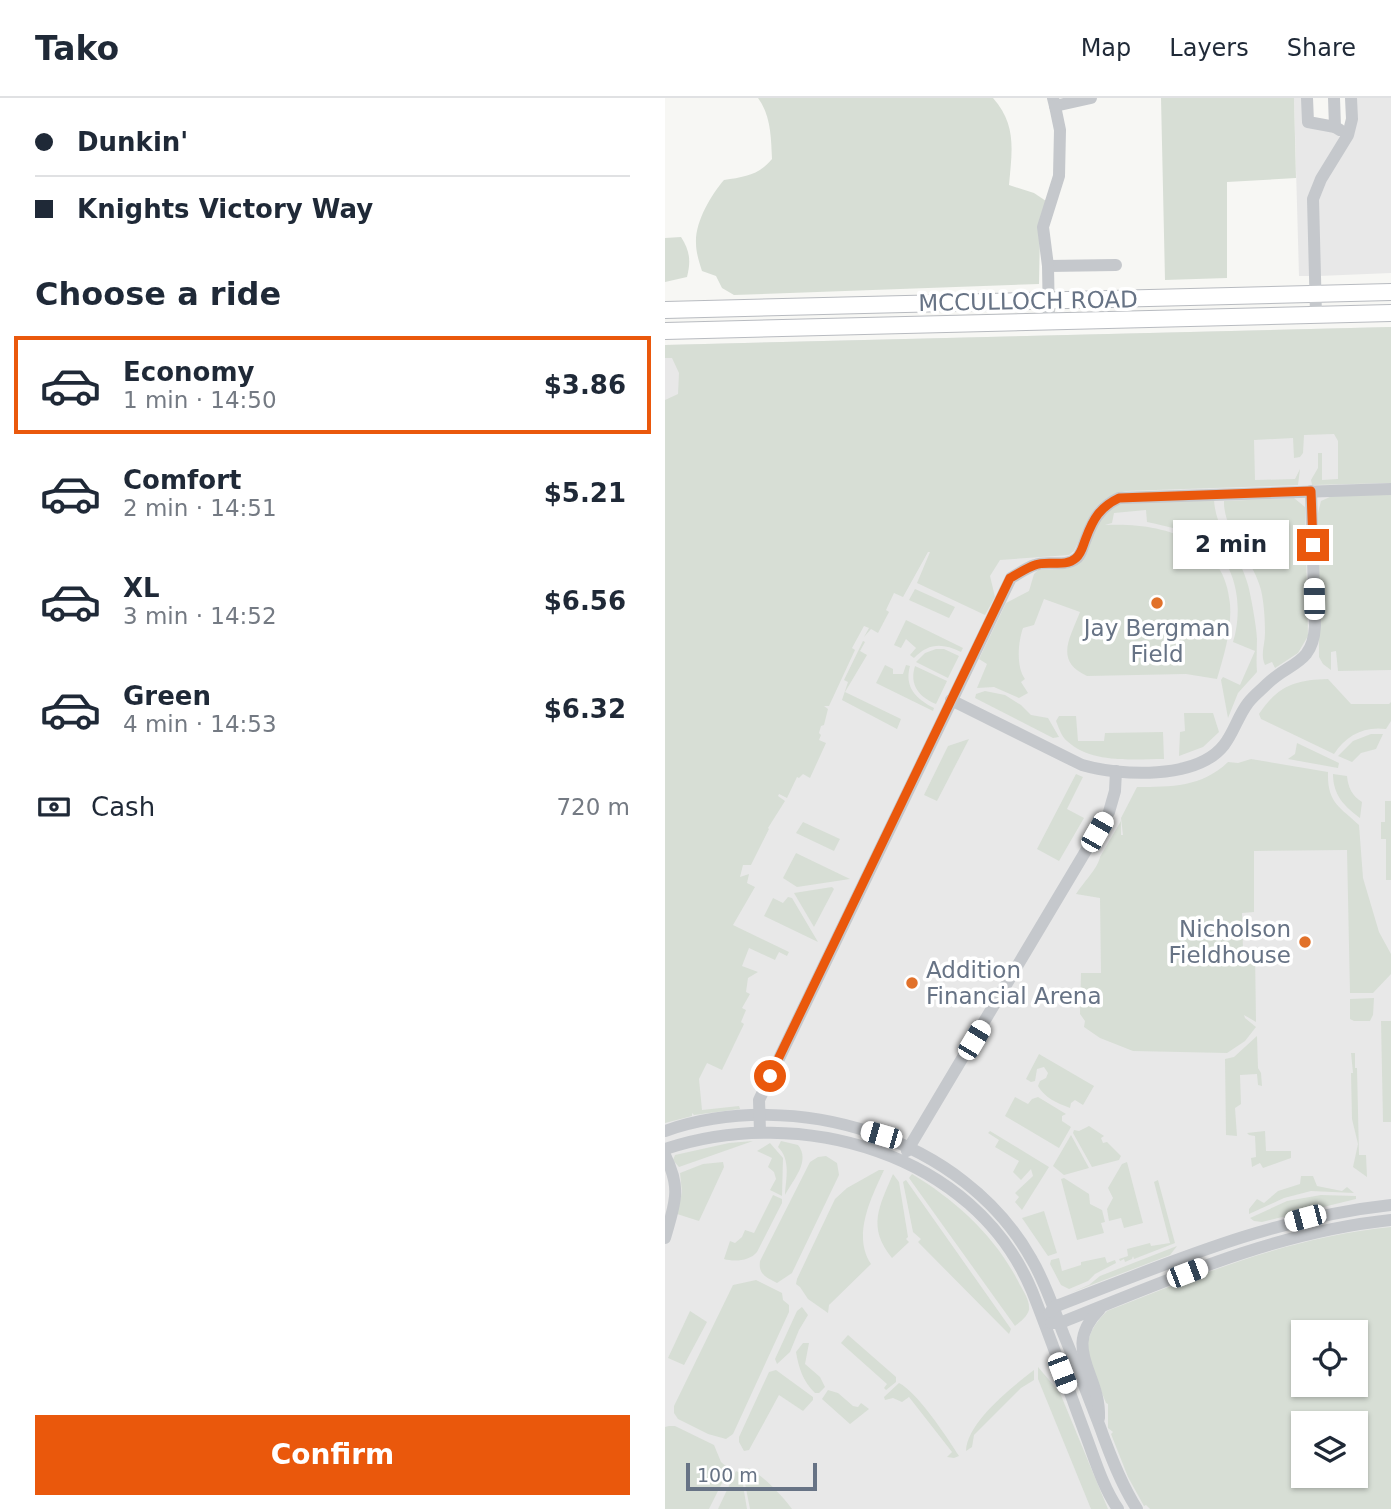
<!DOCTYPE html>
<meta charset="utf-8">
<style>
:root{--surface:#fff;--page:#f6f6f7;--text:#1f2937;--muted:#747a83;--line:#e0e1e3;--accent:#ea580c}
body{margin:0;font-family:"DejaVu Sans",sans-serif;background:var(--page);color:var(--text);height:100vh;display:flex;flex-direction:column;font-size:26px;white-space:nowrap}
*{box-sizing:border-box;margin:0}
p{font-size:23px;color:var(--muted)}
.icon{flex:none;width:38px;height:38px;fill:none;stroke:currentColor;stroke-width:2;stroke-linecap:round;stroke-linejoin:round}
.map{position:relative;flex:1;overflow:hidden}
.details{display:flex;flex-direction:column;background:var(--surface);width:665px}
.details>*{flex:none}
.banner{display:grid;align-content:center;height:154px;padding:0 35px;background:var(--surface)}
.tools{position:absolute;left:626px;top:1222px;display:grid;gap:14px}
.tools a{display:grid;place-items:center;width:77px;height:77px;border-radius:0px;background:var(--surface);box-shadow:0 2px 5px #0004;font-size:35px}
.scale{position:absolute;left:21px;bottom:18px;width:131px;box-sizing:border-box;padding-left:7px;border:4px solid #677385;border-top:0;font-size:19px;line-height:24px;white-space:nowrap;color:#677385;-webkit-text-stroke:5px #fff;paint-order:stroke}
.end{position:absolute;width:32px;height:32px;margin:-16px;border:9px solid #ea580c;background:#fff;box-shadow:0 0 0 4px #fff}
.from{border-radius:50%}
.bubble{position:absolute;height:49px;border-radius:0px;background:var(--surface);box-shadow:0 2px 5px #0004;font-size:23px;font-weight:700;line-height:49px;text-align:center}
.car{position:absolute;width:21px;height:42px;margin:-21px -10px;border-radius:9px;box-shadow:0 0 5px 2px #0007;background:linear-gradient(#fff 24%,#345 0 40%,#fff 0 76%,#345 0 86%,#fff 0)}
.banner b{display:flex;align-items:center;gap:24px;height:66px;font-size:26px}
.banner b+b{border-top:2px solid var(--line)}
.banner i{width:18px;height:18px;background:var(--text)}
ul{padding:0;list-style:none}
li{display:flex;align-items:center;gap:21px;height:98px;margin:0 14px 10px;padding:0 21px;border:4px solid transparent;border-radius:0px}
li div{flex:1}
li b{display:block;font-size:26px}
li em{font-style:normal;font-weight:700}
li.on{border-color:var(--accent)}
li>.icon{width:63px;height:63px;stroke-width:1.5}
h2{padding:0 35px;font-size:32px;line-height:84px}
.pay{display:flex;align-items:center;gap:18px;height:77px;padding:0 35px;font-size:26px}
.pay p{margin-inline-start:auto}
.primary-button{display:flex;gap:14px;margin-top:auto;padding:14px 35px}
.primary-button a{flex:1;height:80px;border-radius:0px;background:var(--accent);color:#fff;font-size:28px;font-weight:700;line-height:80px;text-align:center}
header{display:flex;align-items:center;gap:42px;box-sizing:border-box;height:98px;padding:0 35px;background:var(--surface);border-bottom:2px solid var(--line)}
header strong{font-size:33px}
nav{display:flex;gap:38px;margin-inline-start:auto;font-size:24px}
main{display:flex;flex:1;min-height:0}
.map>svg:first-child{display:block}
</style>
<header>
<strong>Tako</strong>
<nav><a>Map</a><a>Layers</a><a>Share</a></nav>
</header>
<main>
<section class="details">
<div class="banner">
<b><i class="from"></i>Dunkin'</b>
<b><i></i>Knights Victory Way</b>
</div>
<h2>Choose a ride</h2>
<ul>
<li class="on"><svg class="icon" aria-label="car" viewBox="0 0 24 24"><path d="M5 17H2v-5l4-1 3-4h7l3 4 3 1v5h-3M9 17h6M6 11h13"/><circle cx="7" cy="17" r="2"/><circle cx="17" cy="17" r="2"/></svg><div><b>Economy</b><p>1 min · 14:50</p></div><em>$3.86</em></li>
<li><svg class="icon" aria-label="car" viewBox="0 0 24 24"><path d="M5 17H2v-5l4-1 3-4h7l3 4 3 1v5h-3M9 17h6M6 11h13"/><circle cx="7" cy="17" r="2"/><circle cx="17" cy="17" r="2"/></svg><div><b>Comfort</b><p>2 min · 14:51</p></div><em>$5.21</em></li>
<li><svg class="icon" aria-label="car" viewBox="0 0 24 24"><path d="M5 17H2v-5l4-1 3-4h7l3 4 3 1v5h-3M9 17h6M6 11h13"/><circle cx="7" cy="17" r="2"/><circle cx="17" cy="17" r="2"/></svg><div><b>XL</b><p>3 min · 14:52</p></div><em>$6.56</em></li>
<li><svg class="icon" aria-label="car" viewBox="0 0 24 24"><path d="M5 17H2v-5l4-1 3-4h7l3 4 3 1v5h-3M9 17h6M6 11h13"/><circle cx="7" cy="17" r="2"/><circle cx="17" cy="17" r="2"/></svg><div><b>Green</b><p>4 min · 14:53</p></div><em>$6.32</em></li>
</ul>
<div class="pay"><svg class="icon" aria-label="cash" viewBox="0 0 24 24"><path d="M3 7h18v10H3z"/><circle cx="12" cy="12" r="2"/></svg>Cash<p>720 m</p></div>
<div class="primary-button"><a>Confirm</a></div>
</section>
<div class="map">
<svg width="726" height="1411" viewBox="0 0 726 1411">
<rect width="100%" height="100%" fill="#f7f7f4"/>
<g fill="#e8e8e8" fill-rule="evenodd">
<polygon points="629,0 637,0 638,24 677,38 652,78 645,178 634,178"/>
<polygon points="691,0 726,0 726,175 654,178 653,102"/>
<path d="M 726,229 L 726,1411 L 0,1411 L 0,247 ZM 639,1234 L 691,1234 L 691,1286 L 639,1286 ZM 639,1325 L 691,1325 L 691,1377 L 639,1377 Z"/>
</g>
<g fill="#d7ded5" fill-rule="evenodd">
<path d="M 93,0 L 328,0 C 352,27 347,53 344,87 L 369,95 L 381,103 L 375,137 L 374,186 L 69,197 L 57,190 L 51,178 L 37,173 C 34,164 31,154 31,145 C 30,124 46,97 59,82 C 80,79 94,77 107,61 C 106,39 106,18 93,0 Z"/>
<polygon points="496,0 629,0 631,80 562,84 562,180 500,182"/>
<path d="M 16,139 C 25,153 26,163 22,179 L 0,184 L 0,140 Z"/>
<path d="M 726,229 L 726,385 L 647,387 L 646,382 L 653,370 L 653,355 L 657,355 L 657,382 L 673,381 L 673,343 L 669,336 L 639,337 L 638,355 L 635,359 L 629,360 L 628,340 L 589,342 L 590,382 L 630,381 L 635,371 L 633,387 L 461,393 C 424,402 424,423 409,453 L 404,457 L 335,462 L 325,478 L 330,499 L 320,517 L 252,485 L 265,454 L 263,454 L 238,499 L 229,495 L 221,512 L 224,514 L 213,535 L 206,531 L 199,539 L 204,530 L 199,528 L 187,550 L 190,552 L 164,608 L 159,608 L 163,611 L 159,627 L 156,628 L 154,635 L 156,637 L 154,642 L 161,645 L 145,680 L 138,676 L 134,680 L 132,679 L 122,700 L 114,696 L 113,698 L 120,703 L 103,730 L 104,731 L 86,767 L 78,767 L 75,779 L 84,776 L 82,785 L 90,789 L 68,827 L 124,854 L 122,858 L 114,854 L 110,862 L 84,850 L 77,868 L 93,874 L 83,880 L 81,894 L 85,896 L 77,910 L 81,912 L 76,924 L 79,926 L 57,972 L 42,965 L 34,981 L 37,1012 L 74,1008 L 75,1011 L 29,1017 L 27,1015 L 27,1018 L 0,1025 L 0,302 L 13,296 L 14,275 L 7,260 L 0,260 L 0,247 Z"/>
<polygon points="726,396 726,572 673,573 671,553 666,554 666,572 658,566 654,559 653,415 656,403 667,398"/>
<path d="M 629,400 L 640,409 L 643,538 L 633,555 L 610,570 L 607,564 L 600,567 C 595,556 600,547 600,535 C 600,521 599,505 596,492 C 589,463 558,433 559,403 Z"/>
<path d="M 549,402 C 551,435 575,456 583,487 C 586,498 592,531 592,541 C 592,552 591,562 592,574 L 573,595 L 563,620 L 556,582 L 558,579 L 575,587 L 590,553 L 568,544 C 578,512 573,469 545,447 C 527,433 504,429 482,424 L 481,412 L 449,415 L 447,425 L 440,427 C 495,424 560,440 565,506 C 567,532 559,557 552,581 L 521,576 L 422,578 C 389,563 405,540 415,514 L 379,501 L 369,527 L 358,530 C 353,544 351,569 360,581 L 356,584 L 363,595 L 354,600 L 329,589 L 312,590 L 322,566 L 314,561 L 341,505 L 364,493 L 369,476 L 373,472 L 402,471 L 443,410 L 458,404 Z"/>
<polygon points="250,491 290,509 284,520 244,502"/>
<path d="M 241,522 L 298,550 L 296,554 C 277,545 264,545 249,560 L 245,557 L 251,550 L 241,541 L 236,550 L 229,547 Z"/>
<polygon points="198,543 200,544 195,553 202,557 180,594 236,621 232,631 177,602 183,584 179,582"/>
<polygon points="271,551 279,551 294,558 283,580 251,564 260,555"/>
<path d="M 220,567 L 228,571 L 228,576 L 238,576 L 241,567 L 245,568 C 239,589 251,601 269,610 L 268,613 L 211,585 Z"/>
<path d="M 250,568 L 282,583 L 271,606 C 254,599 244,587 250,568 Z"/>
<path d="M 663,581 L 686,606 L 724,606 L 726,604 L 726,623 L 721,631 C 698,628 681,638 669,656 L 596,621 L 594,616 C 613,588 629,582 663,581 Z"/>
<polygon points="320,593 340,597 356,607 366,617 383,620 394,639 388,640 310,600 311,596"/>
<polygon points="519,615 548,615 554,634 538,649 514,658 515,634 520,633"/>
<path d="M 394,618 L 411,618 L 413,643 L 439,643 L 440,635 L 498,634 L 499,661 C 468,661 427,666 402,643 C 396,638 394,630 391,623 Z"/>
<polygon points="706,636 718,636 711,651 696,655 687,664 673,658 688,643"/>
<polygon points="304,641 272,703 259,697 283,648"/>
<polygon points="632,645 674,665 673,670 623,661 630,656"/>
<path d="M 586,661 L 663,674 C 662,705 675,709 694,727 L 698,780 L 714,834 L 726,856 L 726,876 L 708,895 L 685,895 L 682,752 L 589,753 L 589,814 L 577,815 L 578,853 L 590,853 L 591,924 L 579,917 L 580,920 L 591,929 L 580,943 L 562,955 L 468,953 L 435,940 L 419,929 L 420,923 L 415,916 L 416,875 L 436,875 L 435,800 L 411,796 C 418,785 433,770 435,759 L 456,723 L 456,737 L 458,737 L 456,720 L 472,689 C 506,689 537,689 563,664 L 573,665 Z"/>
<polygon points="411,676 418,679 402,711 419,720 394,763 372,751"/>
<path d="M 668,676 L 682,678 C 683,689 687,698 697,704 L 695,720 C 679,708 668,697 668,676 Z"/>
<polygon points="720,703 726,703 726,782 721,782 721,741 716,741 716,724 720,724"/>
<polygon points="138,724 175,741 169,753 131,735"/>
<polygon points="131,755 185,781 132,789 118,780"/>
<polygon points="167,789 169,791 149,829 129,795"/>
<polygon points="123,799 127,800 153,844 99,818 108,800 118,805"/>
<polygon points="709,900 708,917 705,923 689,923 685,921 685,901"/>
<polygon points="716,923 726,923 726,1024 718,1024"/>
<polygon points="592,938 593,970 596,975 597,988 593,987 592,976 575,977 576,1006 570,1010 572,1038 561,1037 560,961 569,959"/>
<polygon points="686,955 690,955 690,970 692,970 694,1057 701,1057 702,1079 688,1069 693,1046 687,1021 686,975 688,975"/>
<path d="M 374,956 L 429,988 L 418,1007 L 410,1002 L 406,1005 L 405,1010 C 392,1005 380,1000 373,988 L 375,983 L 381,980 L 383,975 L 379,969 L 372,971 L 370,983 L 366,984 L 361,981 Z"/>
<polygon points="350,999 363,1006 367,1001 373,999 401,1016 397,1018 397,1023 406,1029 394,1050 340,1018"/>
<polygon points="424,1028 439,1038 436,1040 438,1045 442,1044 456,1058 454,1062 427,1069 408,1035 409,1032 414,1033"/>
<polygon points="325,1033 384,1069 357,1112 350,1104 354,1099 350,1095 368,1078 366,1071 356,1082 348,1074 354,1063 330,1049 334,1042 323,1035"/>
<polygon points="600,1033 601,1053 626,1053 626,1060 598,1070 595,1065 587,1069 586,1060 591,1059 590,1038 584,1037 582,1035"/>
<polygon points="406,1037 424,1070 399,1077 388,1068"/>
<polygon points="88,1043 14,1069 8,1062 10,1057 64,1045"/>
<path d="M 116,1043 L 133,1047 C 146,1063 128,1082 120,1097 C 121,1080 126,1062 113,1049 Z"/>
<polygon points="105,1045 118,1060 117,1098 105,1092 111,1081 109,1074 103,1069 107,1060 92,1053"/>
<path d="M 161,1058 L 172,1065 L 174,1077 L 127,1175 L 112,1185 C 101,1179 93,1176 95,1163 L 145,1064 L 153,1059 Z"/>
<polygon points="58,1064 59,1069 34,1123 12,1116 17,1094 15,1075 38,1066"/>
<polygon points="462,1064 478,1125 459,1130 456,1120 444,1123 442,1111 448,1100 443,1090 457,1066"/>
<path d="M 214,1072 L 219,1072 C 206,1100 187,1138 206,1166 L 164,1207 L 163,1215 L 143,1201 L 135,1189 L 131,1186 L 132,1181 L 170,1101 L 182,1090 Z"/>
<path d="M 228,1076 L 234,1084 L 243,1139 L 241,1141 L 244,1144 L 227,1160 C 202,1129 214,1109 228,1076 Z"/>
<path d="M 247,1076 C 292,1103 332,1140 355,1187 C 359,1194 365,1203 364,1212 C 362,1219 355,1224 350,1228 L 244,1080 Z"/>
<polygon points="636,1078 648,1078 652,1088 677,1093 682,1089 689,1095 646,1093 619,1100 584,1116 584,1111 592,1101 599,1105 613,1093 635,1086"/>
<polygon points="399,1080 424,1096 425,1106 437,1112 440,1124 436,1125 439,1135 412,1142 396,1081"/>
<polygon points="241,1082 346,1231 344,1236 253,1144 256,1141 248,1134 238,1084"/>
<polygon points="493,1082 510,1145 469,1161 468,1158 467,1161 460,1164 459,1161 455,1163 454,1161 463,1158 462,1151 485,1145 486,1148 505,1145 489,1084"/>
<path d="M 108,1097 L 117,1101 L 117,1105 L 92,1154 C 85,1163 69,1164 59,1161 L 65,1143 L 70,1145 L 77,1139 L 80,1132 L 89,1135 Z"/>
<polygon points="656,1097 691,1098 691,1101 597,1124 589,1123 585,1120 622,1103"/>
<polygon points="379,1113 392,1155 383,1158 357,1120"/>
<path d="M 726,1129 L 726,1411 L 485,1411 L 481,1407 L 479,1408 L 463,1379 L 446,1336 L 448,1334 L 443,1330 L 443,1306 L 441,1305 C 427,1267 408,1246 442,1213 C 536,1176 625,1139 726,1129 ZM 639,1234 L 691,1234 L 691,1286 L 639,1286 ZM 639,1325 L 691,1325 L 691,1377 L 639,1377 Z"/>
<polygon points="512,1148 505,1157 405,1195 424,1187 435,1178"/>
<polygon points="440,1159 442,1165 450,1162 451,1165 430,1176 423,1183 404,1191 396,1187 385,1166 386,1162 394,1160 397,1173 416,1167 416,1164"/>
<polygon points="91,1182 117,1195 118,1202 124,1207 124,1214 68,1336 61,1341 43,1336 13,1321 9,1315 9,1308 68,1187"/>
<polygon points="137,1209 143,1217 134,1232 125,1254 112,1266 110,1261 132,1213"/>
<polygon points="25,1213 42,1224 19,1267 3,1260"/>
<polygon points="183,1237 231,1279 231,1284 221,1292 219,1290 222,1286 176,1245"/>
<path d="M 138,1245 L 144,1245 L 140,1266 L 155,1279 L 160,1289 L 154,1295 L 150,1295 C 138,1283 134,1271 131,1254 Z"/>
<polygon points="373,1269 395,1295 443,1411 426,1411 373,1281"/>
<polygon points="111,1272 148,1299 148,1302 138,1313 114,1297 84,1352 79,1353 74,1344 74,1339 104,1274"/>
<path d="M 369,1272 L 369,1282 L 356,1290 L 309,1337 L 307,1349 L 301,1353 C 302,1324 347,1289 369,1272 Z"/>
<path d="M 234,1285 C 252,1294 282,1339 294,1358 L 289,1360 L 282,1359 L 287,1354 L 244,1299 L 237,1304 L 228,1300 L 220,1302 L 219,1299 Z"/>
<polygon points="163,1292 173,1295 188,1308 193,1309 196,1305 204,1311 185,1326 157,1301"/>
<polygon points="4,1328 10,1328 49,1347 56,1364 64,1371 44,1411 0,1411 0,1329"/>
<path d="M 80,1370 C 93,1371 119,1400 127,1411 L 85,1411 L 78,1375 Z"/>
<polygon points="71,1373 76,1375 82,1411 53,1411"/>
</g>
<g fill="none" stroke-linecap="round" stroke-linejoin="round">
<g stroke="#b8bbc0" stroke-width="18">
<g id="major">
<polyline points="0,212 726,194"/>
<polyline points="0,233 726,215"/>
</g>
</g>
<g stroke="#c5c8cc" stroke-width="12">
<polyline points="388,0 390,8 426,0"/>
<polyline points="642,0 643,24 670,29"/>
<polyline points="669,0 670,29 675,32"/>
<polyline points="383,168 451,167"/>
<polyline points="651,217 648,101 656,81 683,37 687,21 686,0"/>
<polyline points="384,224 383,168 378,129 394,78 395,32 390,8"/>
<path d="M 286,602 L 417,667 C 455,678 532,682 559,647 C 569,634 573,618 583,605 C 588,598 596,592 602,586 C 624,564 648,567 650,528 L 646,393"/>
<path d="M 0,1033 C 129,988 299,1039 367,1162 C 380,1184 389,1211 398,1235 C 411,1266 423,1298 435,1329 C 445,1357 456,1386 472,1411"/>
<path d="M 95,1034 L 94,1002 L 346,480 C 353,476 361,470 370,467 C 383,462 400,470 412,460 C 416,456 417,451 419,446 C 427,424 433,410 454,400 L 726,391"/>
<path d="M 0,1051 C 134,1006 309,1054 367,1193 C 386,1241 403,1290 421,1338 C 430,1362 438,1389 453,1411"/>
<polyline points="242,1053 444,714 450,693 451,673"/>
<path d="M 0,1057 C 17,1092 10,1104 0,1140"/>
<path d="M 384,1216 L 389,1209 C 502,1166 605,1120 726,1107"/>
<path d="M 386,1225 L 395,1225 C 503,1182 609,1134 726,1122"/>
<path d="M 434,1320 C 436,1275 395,1251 435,1211"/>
</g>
<use href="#major" stroke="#fff" stroke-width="16"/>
</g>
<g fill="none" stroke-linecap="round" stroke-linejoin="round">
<path stroke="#ea580c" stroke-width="9" d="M 105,978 L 345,480 C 353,476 361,470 370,467 C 383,462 400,470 411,460 C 417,455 418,447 421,440 C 428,421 435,409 454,400 L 646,393 L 648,447"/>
</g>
<g fill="#e1712a" stroke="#fff" stroke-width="2.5">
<circle cx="492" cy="505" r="7"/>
<circle cx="640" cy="844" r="7"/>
<circle cx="247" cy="885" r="7"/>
</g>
<g text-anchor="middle" stroke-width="7" stroke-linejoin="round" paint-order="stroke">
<g font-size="23" fill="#677385" stroke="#fff">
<text transform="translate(363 203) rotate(-1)" y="8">MCCULLOCH ROAD</text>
</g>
<g font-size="23" fill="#677385" stroke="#fff">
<text x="492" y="538">Jay Bergman<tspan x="492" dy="26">Field</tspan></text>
<text x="626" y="839" text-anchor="end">Nicholson<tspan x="626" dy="26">Fieldhouse</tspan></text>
<text x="261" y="880" text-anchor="start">Addition<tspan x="261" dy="26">Financial Arena</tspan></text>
</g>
</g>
</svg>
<div class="tools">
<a><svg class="icon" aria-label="locate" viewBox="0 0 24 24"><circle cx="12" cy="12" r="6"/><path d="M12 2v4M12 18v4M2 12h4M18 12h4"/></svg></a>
<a><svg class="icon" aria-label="layers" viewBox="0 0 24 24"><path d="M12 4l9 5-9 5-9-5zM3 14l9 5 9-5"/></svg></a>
</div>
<div class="scale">100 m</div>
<i class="end from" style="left:105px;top:978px"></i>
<i class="end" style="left:648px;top:447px"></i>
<div class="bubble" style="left:508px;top:422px;width:116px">2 min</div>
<i class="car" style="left:649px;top:501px;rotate:359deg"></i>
<i class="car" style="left:432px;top:734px;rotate:30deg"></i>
<i class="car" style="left:309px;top:942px;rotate:31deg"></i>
<i class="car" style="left:216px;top:1037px;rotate:286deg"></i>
<i class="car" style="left:640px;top:1120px;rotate:255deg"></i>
<i class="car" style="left:522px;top:1175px;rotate:69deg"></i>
<i class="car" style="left:397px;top:1275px;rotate:159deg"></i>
</div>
</main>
